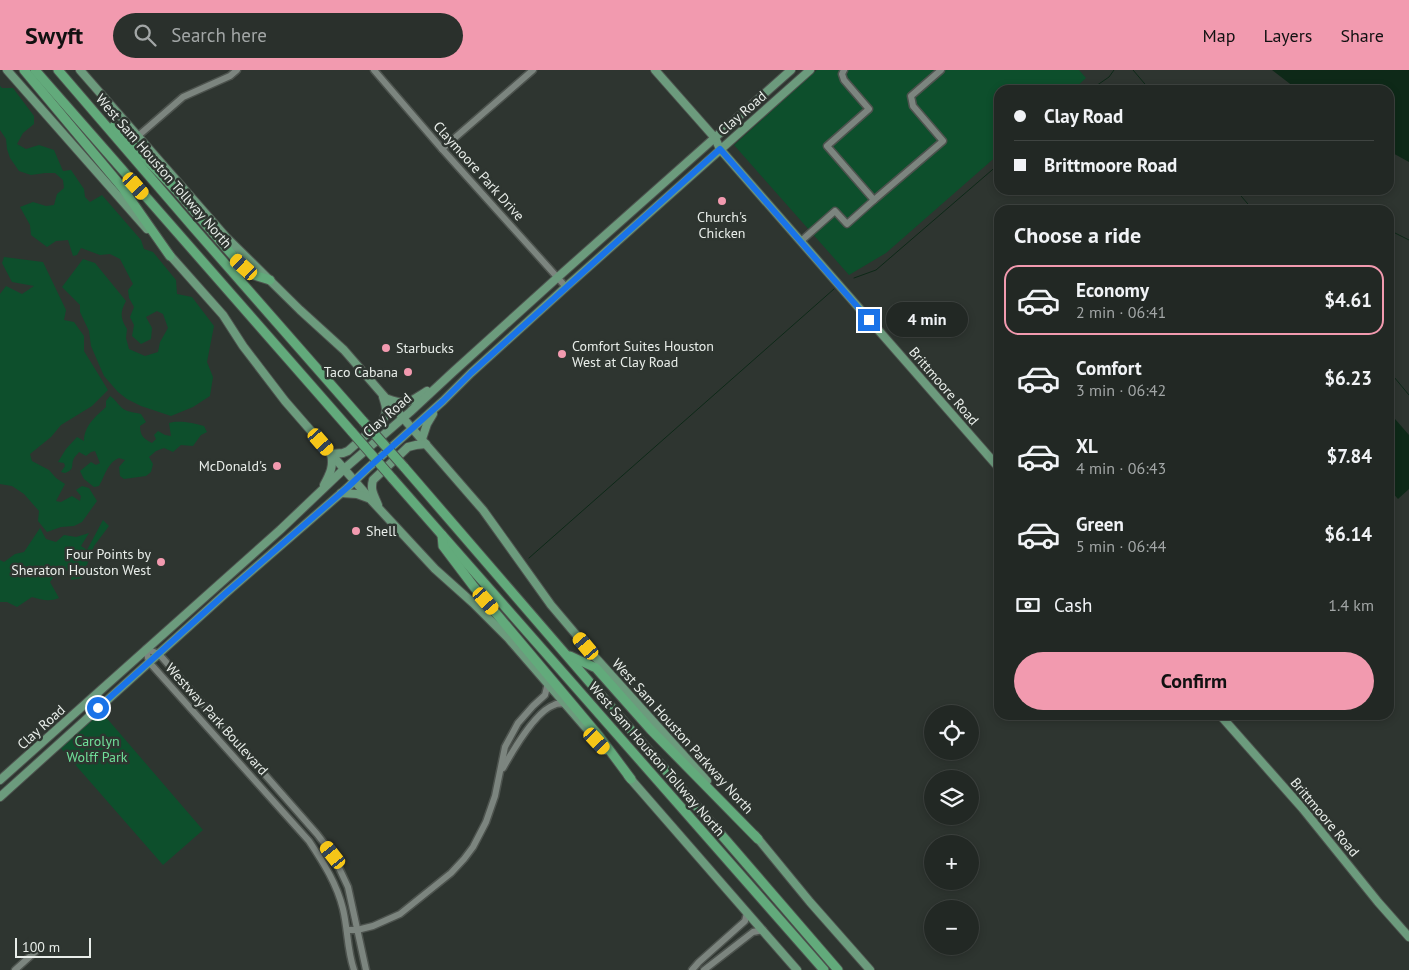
<!DOCTYPE html>
<meta charset="utf-8">
<style>
:root{--surface:#222824;--page:#2a302c;--text:#f1f3f6;--muted:#a2a6a6;--line:#3f4441;--accent:#f29aaf}
body{margin:0;font-family:"PT Sans",sans-serif;background:var(--page);color:var(--text);height:100vh;display:flex;flex-direction:column;font-size:19px;white-space:nowrap}
*{box-sizing:border-box;margin:0}
p{font-size:16px;color:var(--muted)}
.icon{flex:none;width:28px;height:28px;fill:none;stroke:currentColor;stroke-width:2;stroke-linecap:round;stroke-linejoin:round}
.map{position:relative;flex:1;overflow:hidden}
.side{position:absolute;left:994px;top:135px;width:400px;height:515px;display:flex;flex-direction:column;background:var(--surface);border-radius:15px;box-shadow:0 2px 8px #0003,0 0 0 1px var(--line)}
.side>*{flex:none}
.banner{position:absolute;left:994px;top:15px;width:400px;height:110px;border-radius:15px;box-shadow:0 2px 8px #0003,0 0 0 1px var(--line);display:grid;align-content:center;height:110px;padding:0 20px;background:var(--surface)}
.controls{position:absolute;left:924px;top:635px;display:grid;gap:10px}
.controls a{display:grid;place-items:center;width:55px;height:55px;border-radius:50%;background:var(--surface);box-shadow:0 2px 8px #0003,0 0 0 1px var(--line);font-size:25px}
.scale{position:absolute;left:15px;bottom:12px;width:76px;box-sizing:border-box;padding-left:5px;border:2px solid #e8ede9;border-top:0;font-size:14px;line-height:18px;white-space:nowrap;color:#e8ede9;-webkit-text-stroke:4px #2e3530;paint-order:stroke}
.end{position:absolute;width:22px;height:22px;margin:-11px;border:6px solid #1a73e8;background:#fff;box-shadow:0 0 0 2px #fff}
.from{border-radius:50%}
.bubble{position:absolute;height:35px;border-radius:18px;background:var(--surface);box-shadow:0 2px 8px #0003,0 0 0 1px var(--line);font-size:16px;font-weight:600;line-height:35px;text-align:center}
.car{position:absolute;width:15px;height:30px;margin:-15px -8px;border-radius:6px;box-shadow:0 0 4px 1px #0007;background:linear-gradient(#f5c518 24%,#345 0 40%,#f5c518 0 76%,#345 0 86%,#f5c518 0)}
.banner b{display:flex;align-items:center;gap:18px;height:48px;font-size:19px}
.banner b+b{border-top:1px solid var(--line)}
.banner i{width:12px;height:12px;background:var(--text)}
ul{padding:0;list-style:none}
li{display:flex;align-items:center;gap:15px;height:70px;margin:0 10px 8px;padding:0 10px;border:2px solid transparent;border-radius:15px}
li div{flex:1}
li b{display:block;font-size:19px}
li em{font-style:normal;font-weight:600}
li.selected{border-color:var(--accent)}
li>.icon{width:45px;height:45px;stroke-width:1.5}
h2{padding:0 20px;font-size:22px;line-height:60px}
.pay{display:flex;align-items:center;gap:12px;height:55px;padding:0 20px;font-size:19px}
.pay p{margin-inline-start:auto}
.cta{display:flex;gap:10px;margin-top:auto;padding:10px 20px}
.cta a{flex:1;height:58px;border-radius:30px;background:var(--accent);color:#111;font-size:20px;font-weight:600;line-height:58px;text-align:center}
header{display:flex;align-items:center;gap:30px;box-sizing:border-box;height:70px;padding:0 25px;background:var(--accent);color:#111}
header strong{font-size:24px}
nav{display:flex;gap:28px;margin-inline-start:auto;font-size:18px}
.search{width:350px;height:45px;background:var(--page);display:flex;align-items:center;gap:12px;box-sizing:border-box;padding:0 18px;border-radius:28px;color:var(--muted);font-size:19px}
.map>svg:first-child{display:block}
</style>
<header>
<strong>Swyft</strong>
<div class="search"><svg class="icon" aria-label="search" viewBox="0 0 24 24"><circle cx="10" cy="10" r="6"/><path d="M15 15l6 6"/></svg>Search here</div>
<nav><a>Map</a><a>Layers</a><a>Share</a></nav>
</header>
<div class="map">
<svg width="1409" height="900" viewBox="0 0 1409 900">
<rect width="100%" height="100%" fill="#2e3530"/>
<g fill="#0d4f2c">
<polygon points="817,0 1079,0 1086,8 1073,20 999,20 999,84 886,183 849,205 734,75"/>
<path d="M 0,16 L 2,18 L 13,18 L 34,46 L 34,54 L 23,63 L 17,74 L 26,79 L 39,75 L 54,80 L 63,101 L 71,100 L 84,119 L 85,127 L 90,132 L 102,125 L 141,170 L 144,179 L 153,182 L 176,210 L 177,224 L 192,227 L 214,256 L 207,292 L 213,307 L 210,326 L 193,337 L 171,346 L 141,336 L 127,329 L 118,322 L 104,306 L 91,276 L 89,261 L 80,242 L 80,235 L 62,217 L 83,189 L 95,193 L 126,231 C 120,242 120,248 127,259 L 126,268 L 129,279 L 145,286 L 158,282 L 160,272 L 168,258 L 163,244 L 157,241 L 146,247 L 152,258 L 151,269 L 141,274 L 132,266 L 134,255 L 130,247 L 134,237 L 129,228 L 128,220 L 133,214 L 120,189 L 110,184 L 100,185 L 81,178 L 77,185 L 73,186 L 68,170 L 56,171 L 47,177 L 31,165 L 30,155 L 20,137 L 33,132 L 46,136 L 54,135 L 57,124 L 64,118 L 63,110 L 55,103 L 45,103 L 31,105 L 19,101 L 10,88 L 7,79 L 6,69 L 0,60 Z"/>
<polygon points="4,187 43,192 66,240 64,250 74,252 84,266 84,281 108,320 92,336 61,355 51,367 30,384 32,391 49,400 56,408 65,414 56,431 61,432 72,426 80,431 81,426 76,420 82,416 89,418 97,431 82,452 74,456 61,457 47,462 38,451 39,441 24,424 12,416 0,414 0,224 6,216 22,224 34,216 12,212 2,193"/>
<path d="M 110,326 C 115,329 116,332 120,336 C 125,342 133,342 141,344 L 146,352 L 140,356 C 140,366 144,369 152,373 L 156,369 L 154,365 L 158,361 L 165,365 L 171,366 L 169,353 C 178,350 194,353 204,356 L 207,362 L 201,365 L 193,376 L 181,375 L 173,382 L 164,378 L 156,381 L 149,387 L 153,394 L 151,402 L 146,406 L 124,409 L 120,406 L 119,397 L 125,390 L 119,388 C 107,393 105,406 99,416 L 94,417 L 84,409 L 80,401 L 91,392 L 96,395 L 100,393 L 95,381 L 91,382 L 86,386 L 79,382 C 78,384 75,386 74,388 C 70,396 76,399 65,403 L 61,402 L 65,396 L 64,393 L 58,392 L 66,379 L 77,367 L 84,371 C 84,356 96,346 106,337 L 106,331 Z"/>
<path d="M 103,450 L 109,456 L 94,476 L 82,508 L 71,510 L 71,499 L 55,505 L 50,512 L 59,528 C 49,532 42,530 32,527 L 17,537 L 7,532 L 0,532 L 0,490 L 4,492 L 15,484 L 24,482 L 40,458 L 46,469 L 56,472 L 64,465 L 76,467 L 89,463 L 81,476 L 87,480 Z"/>
<polygon points="98,638 203,760 163,795 58,675"/>
</g>
<g fill="#0e2918">
<polygon points="1272,0 1409,0 1409,92 1389,81 1389,20 1298,20"/>
<polygon points="1389,342 1409,365 1409,419 1398,429 1389,419"/>
</g>
<g fill="none" stroke-linecap="round" stroke-linejoin="round">
<g stroke="#0e2918" stroke-width="1">
<polyline points="1133,0 1150,20"/>
<polyline points="1090,20 1109,7 1114,0"/>
<polyline points="1236,120 1253,140"/>
<polyline points="1389,160 1409,170"/>
<polyline points="854,208 876,200 999,94"/>
<polyline points="1389,301 1409,325"/>
<polyline points="529,488 834,219"/>
</g>
<g stroke="#4d534e" stroke-width="9">
<g id="minor">
<polyline points="374,0 442,79 566,217"/>
<polyline points="138,66 183,27 230,6 237,0"/>
<polyline points="442,79 533,0"/>
<polyline points="874,130 943,71 913,36 911,26 941,0"/>
<polyline points="801,171 835,141 847,154 874,130 827,76 869,39 844,10 842,4 844,0"/>
<polyline points="146,579 159,584 317,764 333,785 348,817 366,900"/>
<path d="M 146,579 L 149,592 L 309,771 C 323,792 337,814 343,839 C 348,860 347,880 354,900"/>
<path d="M 503,698 C 512,682 536,641 554,635 C 557,633 562,634 566,633"/>
<polyline points="347,860 357,860 373,856 400,844 451,803 464,789 473,777 486,752 495,726 505,677 518,653 533,636 545,625 548,613"/>
<polyline points="15,900 36,881"/>
<polyline points="692,900 699,892 745,851 747,843"/>
<polyline points="704,900 753,862 763,860"/>
</g>
</g>
<g stroke="#4d534e" stroke-width="10">
<g id="major">
<polyline points="7,0 147,159"/>
<polyline points="80,0 226,167 300,240 344,280 483,440 551,535 595,587 707,711"/>
<polyline points="655,0 715,68 720,79 999,398"/>
<polyline points="168,183 223,245 243,276 285,331 372,431 435,499 473,533 508,568 605,680"/>
<path d="M 388,329 C 408,336 409,332 427,321"/>
<polyline points="422,369 427,354 433,344"/>
<path d="M 331,384 L 343,383 L 348,381 L 383,350 C 388,342 386,336 383,327"/>
<path d="M 324,415 C 330,404 334,396 331,384"/>
<polyline points="341,423 357,424 368,428"/>
<path d="M 378,435 C 374,425 370,420 373,410 L 408,377 L 416,375 L 426,374"/>
<polyline points="1220,645 1303,739 1378,832 1409,867"/>
<polyline points="628,706 797,900"/>
<polyline points="0,710 280,460 344,399 410,342 453,302 558,207 791,0"/>
<polyline points="0,727 226,523 347,418 367,399 443,331 471,303 566,217 810,0"/>
<polyline points="755,765 810,832 870,900"/>
</g>
</g>
<g stroke="#4d534e" stroke-width="11">
<g id="highway">
<polyline points="24,0 121,116 170,186"/>
<polyline points="35,0 352,362"/>
<polyline points="58,0 193,157 363,351"/>
<polyline points="114,56 176,120 235,188 254,205 270,210"/>
<polyline points="404,397 838,900"/>
<polyline points="392,408 824,900"/>
<polyline points="442,465 443,476 474,517 599,666 631,709"/>
<polyline points="570,586 596,598 651,660 758,769"/>
</g>
</g>
<use href="#minor" stroke="#7c857f" stroke-width="6"/>
<use href="#major" stroke="#6c9b7d" stroke-width="8"/>
<use href="#highway" stroke="#62aa7b" stroke-width="9"/>
<g stroke="#4d534e" stroke-width="11" stroke-linecap="butt">
<g id="highway-bridge">
<polyline points="363,351 404,397"/>
<polyline points="352,362 392,408"/>
</g>
</g>
<use href="#highway-bridge" stroke="#62aa7b" stroke-width="9"/>
</g>
<g fill="none" stroke-linecap="round" stroke-linejoin="round">
<polyline stroke="#1a73e8" stroke-width="6" points="98,638 226,523 349,416 367,399 443,331 471,303 720,79 869,250"/>
</g>
<g fill="#f29aaf" stroke="#2e3530" stroke-width="2">
<circle cx="722" cy="131" r="5"/>
<circle cx="386" cy="278" r="5"/>
<circle cx="562" cy="284" r="5"/>
<circle cx="408" cy="302" r="5"/>
<circle cx="277" cy="396" r="5"/>
<circle cx="356" cy="461" r="5"/>
<circle cx="161" cy="492" r="5"/>
</g>
<g text-anchor="middle" stroke-width="5" stroke-linejoin="round" paint-order="stroke">
<g font-size="14" fill="#e8ede9" stroke="#2e3530">
<text transform="translate(742 43) rotate(-41)" y="5">Clay Road</text>
<text transform="translate(164 101) rotate(49)" y="5">West Sam Houston Tollway North</text>
<text transform="translate(479 101) rotate(48)" y="5">Claymoore Park Drive</text>
<text transform="translate(944 316) rotate(49)" y="5">Brittmoore Road</text>
<text transform="translate(387 345) rotate(-41)" y="5">Clay Road</text>
<text transform="translate(217 649) rotate(48)" y="5">Westway Park Boulevard</text>
<text transform="translate(41 657) rotate(-42)" y="5">Clay Road</text>
<text transform="translate(683 666) rotate(48)" y="5">West Sam Houston Parkway North</text>
<text transform="translate(657 689) rotate(49)" y="5">West Sam Houston Tollway North</text>
<text transform="translate(1325 747) rotate(50)" y="5">Brittmoore Road</text>
</g>
<g font-size="14" fill="#e8ede9" stroke="#2e3530" text-anchor="start">
<text x="722" y="152" text-anchor="middle">Church's<tspan x="722" dy="16">Chicken</tspan></text>
<text x="572" y="281">Comfort Suites Houston<tspan x="572" dy="16">West at Clay Road</tspan></text>
<text x="396" y="283">Starbucks</text>
<text x="398" y="307" text-anchor="end">Taco Cabana</text>
<text x="267" y="401" text-anchor="end">McDonald's</text>
<text x="366" y="466">Shell</text>
<text x="151" y="489" text-anchor="end">Four Points by<tspan x="151" dy="16">Sheraton Houston West</tspan></text>
</g>
<g font-size="14" fill="#70e09a" stroke="#2e3530">
<text x="97" y="676">Carolyn<tspan x="97" dy="16">Wolff Park</tspan></text>
</g>
</g>
</svg>
<div class="controls">
<a><svg class="icon" aria-label="locate" viewBox="0 0 24 24"><circle cx="12" cy="12" r="6"/><path d="M12 2v4M12 18v4M2 12h4M18 12h4"/></svg></a>
<a><svg class="icon" aria-label="layers" viewBox="0 0 24 24"><path d="M12 4l9 5-9 5-9-5zM3 14l9 5 9-5"/></svg></a>
<a>+</a>
<a>−</a>
</div>
<div class="scale">100 m</div>
<i class="end from" style="left:98px;top:638px"></i>
<i class="end" style="left:869px;top:250px"></i>
<div class="bubble" style="left:886px;top:232px;width:82px">4 min</div>
<i class="car" style="left:136px;top:116px;rotate:138deg"></i>
<i class="car" style="left:244px;top:197px;rotate:312deg"></i>
<i class="car" style="left:321px;top:372px;rotate:139deg"></i>
<i class="car" style="left:486px;top:531px;rotate:139deg"></i>
<i class="car" style="left:586px;top:576px;rotate:320deg"></i>
<i class="car" style="left:597px;top:671px;rotate:137deg"></i>
<i class="car" style="left:333px;top:785px;rotate:322deg"></i>
<div class="banner">
<b><i class="from"></i>Clay Road</b>
<b><i></i>Brittmoore Road</b>
</div>
<section class="side">
<h2>Choose a ride</h2>
<ul>
<li class="selected"><svg class="icon" aria-label="car" viewBox="0 0 24 24"><path d="M5 17H2v-5l4-1 3-4h7l3 4 3 1v5h-3M9 17h6M6 11h13"/><circle cx="7" cy="17" r="2"/><circle cx="17" cy="17" r="2"/></svg><div><b>Economy</b><p>2 min · 06:41</p></div><em>$4.61</em></li>
<li><svg class="icon" aria-label="car" viewBox="0 0 24 24"><path d="M5 17H2v-5l4-1 3-4h7l3 4 3 1v5h-3M9 17h6M6 11h13"/><circle cx="7" cy="17" r="2"/><circle cx="17" cy="17" r="2"/></svg><div><b>Comfort</b><p>3 min · 06:42</p></div><em>$6.23</em></li>
<li><svg class="icon" aria-label="car" viewBox="0 0 24 24"><path d="M5 17H2v-5l4-1 3-4h7l3 4 3 1v5h-3M9 17h6M6 11h13"/><circle cx="7" cy="17" r="2"/><circle cx="17" cy="17" r="2"/></svg><div><b>XL</b><p>4 min · 06:43</p></div><em>$7.84</em></li>
<li><svg class="icon" aria-label="car" viewBox="0 0 24 24"><path d="M5 17H2v-5l4-1 3-4h7l3 4 3 1v5h-3M9 17h6M6 11h13"/><circle cx="7" cy="17" r="2"/><circle cx="17" cy="17" r="2"/></svg><div><b>Green</b><p>5 min · 06:44</p></div><em>$6.14</em></li>
</ul>
<div class="pay"><svg class="icon" aria-label="cash" viewBox="0 0 24 24"><path d="M3 7h18v10H3z"/><circle cx="12" cy="12" r="2"/></svg>Cash<p>1.4 km</p></div>
<div class="cta"><a>Confirm</a></div>
</section>
</div>
